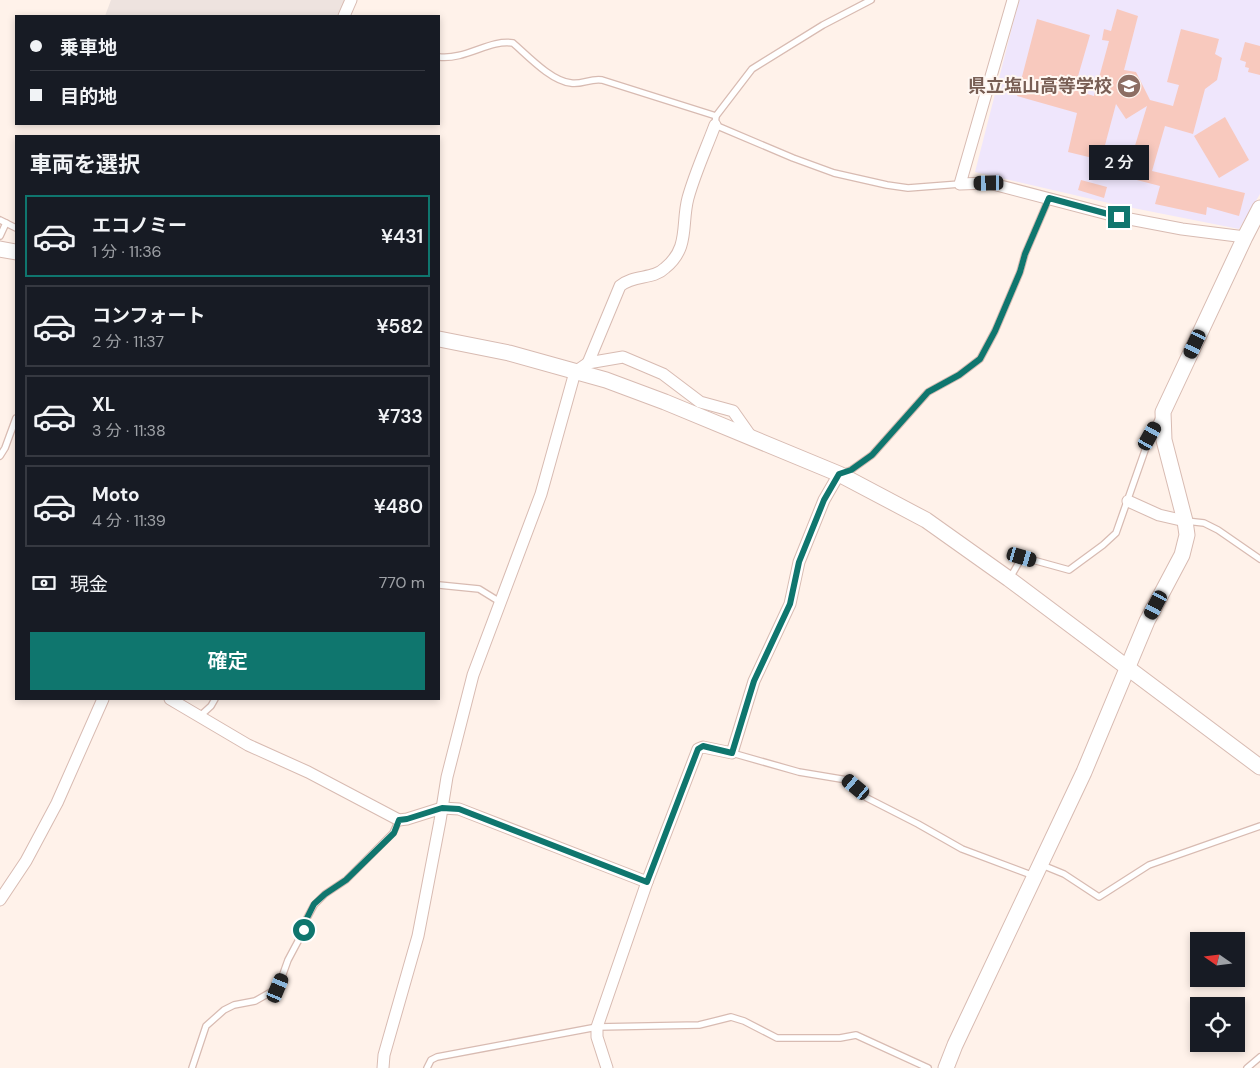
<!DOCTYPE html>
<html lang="ja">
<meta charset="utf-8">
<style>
:root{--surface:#171b24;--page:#20242c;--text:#f1f3f6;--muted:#9ea1a6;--line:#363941;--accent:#0f766e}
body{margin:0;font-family:"DM Sans","Noto Sans JP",sans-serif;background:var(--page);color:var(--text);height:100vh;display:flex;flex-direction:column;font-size:19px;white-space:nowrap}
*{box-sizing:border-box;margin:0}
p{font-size:16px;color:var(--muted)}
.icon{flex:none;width:28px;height:28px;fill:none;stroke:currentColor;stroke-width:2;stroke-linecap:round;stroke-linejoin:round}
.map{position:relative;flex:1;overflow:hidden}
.sheet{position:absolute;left:15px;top:135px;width:425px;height:565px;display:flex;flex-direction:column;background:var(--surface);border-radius:0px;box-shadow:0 2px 8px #0003}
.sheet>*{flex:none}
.guide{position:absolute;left:15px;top:15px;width:425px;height:110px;border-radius:0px;box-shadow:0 2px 8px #0003;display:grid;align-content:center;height:110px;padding:0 15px;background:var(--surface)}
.needle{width:32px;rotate:284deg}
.controls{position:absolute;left:1190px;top:932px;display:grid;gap:10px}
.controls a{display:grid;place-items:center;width:55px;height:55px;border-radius:0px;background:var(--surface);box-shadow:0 2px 8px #0003;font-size:25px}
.end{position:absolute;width:22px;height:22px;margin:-11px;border:6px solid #0f766e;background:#fff;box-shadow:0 0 0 2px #fff}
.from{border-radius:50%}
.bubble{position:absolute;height:35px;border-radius:0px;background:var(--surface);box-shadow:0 2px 8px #0003;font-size:16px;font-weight:600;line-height:35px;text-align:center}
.car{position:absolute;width:15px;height:30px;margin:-15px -8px;border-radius:6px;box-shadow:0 0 4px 1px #0007;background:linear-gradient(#222 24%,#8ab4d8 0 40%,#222 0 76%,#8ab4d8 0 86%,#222 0)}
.guide b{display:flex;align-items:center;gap:18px;height:48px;font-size:19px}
.guide b+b{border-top:1px solid var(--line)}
.guide i{width:12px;height:12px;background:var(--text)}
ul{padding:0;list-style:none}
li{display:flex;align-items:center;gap:15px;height:82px;margin:0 10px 8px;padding:0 5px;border:2px solid var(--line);border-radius:0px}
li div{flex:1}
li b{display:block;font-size:19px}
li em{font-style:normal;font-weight:600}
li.current{border-color:var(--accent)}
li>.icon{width:45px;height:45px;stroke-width:1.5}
h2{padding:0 15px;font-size:22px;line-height:60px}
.pay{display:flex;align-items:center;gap:12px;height:55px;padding:0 15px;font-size:19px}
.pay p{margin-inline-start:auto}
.button{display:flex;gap:10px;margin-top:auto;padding:10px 15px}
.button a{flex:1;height:58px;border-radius:0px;background:var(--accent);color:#fff;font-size:20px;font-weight:600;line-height:58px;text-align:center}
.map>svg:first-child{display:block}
</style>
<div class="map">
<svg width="1260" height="1068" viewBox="0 0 1260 1068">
<rect width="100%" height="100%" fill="#fff2ea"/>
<polygon fill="#eee3df" points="111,0 345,0 337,16 105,16"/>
<polygon fill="#efe6fc" points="1019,0 1260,0 1260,194 1239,229 1113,204 975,172"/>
<g fill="#f8c9be">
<polygon points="1117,9 1138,16 1124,70 1136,72 1150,100 1173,106 1179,85 1167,82 1181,29 1219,39 1215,54 1222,58 1217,80 1205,89 1193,134 1165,126 1152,171 1245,193 1239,216 1207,207 1206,215 1155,204 1160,186 1129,178 1132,162 1126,161 1128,148 1134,149 1147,106 1126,119 1116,104 1101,160 1068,152 1077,113 1017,96 1037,19 1090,35 1074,90 1094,96 1109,41 1102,40 1104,29 1111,31"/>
<polygon points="1245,42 1260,46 1260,75 1248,72 1249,68 1245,67 1246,62 1240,60"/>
<polygon points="1225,117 1249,160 1219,178 1194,136"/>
<polygon points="1081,180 1107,187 1104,198 1078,190"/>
</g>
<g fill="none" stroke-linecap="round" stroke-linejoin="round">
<g stroke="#d8bbb2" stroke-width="8">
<g id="service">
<polyline points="871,0 823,25 752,69 716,116 715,125 793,158 834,173 887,185 908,188 960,184"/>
<path d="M 439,57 C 466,60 490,39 513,43 C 528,56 551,81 571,83 C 581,85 591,78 602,80 L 716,116"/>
<polyline points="0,220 16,228"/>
<polyline points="0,236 6,223"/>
<polyline points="0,456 5,448 16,418"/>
<polyline points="843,473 851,470 872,455 928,392 959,375 980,359 995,331 1020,272 1025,254 1049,198"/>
<polyline points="1186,521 1204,523 1218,530 1260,559"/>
<polyline points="1010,578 1022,557 1069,570 1103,545 1116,533 1150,436 1159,418"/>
<polyline points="439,585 479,589 500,602"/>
<polyline points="200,716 211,706 215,699"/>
<polyline points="732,753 799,772 847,780 867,798 918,824 962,849 1034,876"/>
<polyline points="1042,865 1064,874 1099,897 1149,865 1260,826"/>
<polyline points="192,1068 206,1026 224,1010 234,1005 255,1001 278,988 288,960 304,930 307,918 314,905 325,894 346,880 393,833 399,820"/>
<polyline points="427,1068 431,1060 437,1057 597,1027 699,1025 731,1017 744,1021 777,1038 840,1038 856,1035 928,1068"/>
<polyline points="1247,1068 1260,1057"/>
</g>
</g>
<g stroke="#d8bbb2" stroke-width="13">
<g id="minor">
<polyline points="1013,0 960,184 989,183 1119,217 1182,229 1245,237"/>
<polyline points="344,16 351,0"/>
<path d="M 588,363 L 620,286 C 634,274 653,280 665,268 C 690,248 681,224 688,198 C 695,173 706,149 715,125"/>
<polyline points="1128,501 1159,515 1185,521"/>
<polyline points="170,699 248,745 308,772 399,820 407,819 442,808 459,809 647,882"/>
<polyline points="0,900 26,861 57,803 103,699"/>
<polyline points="383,1068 384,1055 418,936 440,821 447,777 473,675 541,494 575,372 588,363 623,357 663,374 700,402 733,411 752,438"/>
<polyline points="607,1068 597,1037 597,1027 647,882 698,749 703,747 732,753 754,681 790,604 799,562 824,500 839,474"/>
</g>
</g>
<g stroke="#d8bbb2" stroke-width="17">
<g id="tertiary">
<polyline points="0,249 16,252"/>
<polyline points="439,339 509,353 606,380 665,402 839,474 926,520 1009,579 1260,767"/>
<polyline points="946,1068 955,1045 1084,772 1147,621 1182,555 1187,535 1185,521 1164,440 1163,412 1245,237 1260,208"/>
</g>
</g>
<use href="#service" stroke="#fff" stroke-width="5.5"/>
<use href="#minor" stroke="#fff" stroke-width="11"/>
<use href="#tertiary" stroke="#fff" stroke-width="15"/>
</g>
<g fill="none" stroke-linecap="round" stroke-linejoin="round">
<polyline stroke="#0f766e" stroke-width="6" points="304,930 307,918 314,904 325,894 346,880 394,833 399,820 407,819 442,808 459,809 647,882 698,749 703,746 732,753 754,681 790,604 799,562 824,500 839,474 851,470 872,455 928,392 959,375 980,359 995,331 1020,272 1025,254 1049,198 1119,217"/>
</g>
<defs>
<g id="school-disc" transform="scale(1.25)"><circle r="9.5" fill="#8d6e63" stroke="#fff7f2"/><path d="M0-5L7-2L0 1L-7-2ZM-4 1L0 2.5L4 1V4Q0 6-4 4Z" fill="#fff"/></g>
</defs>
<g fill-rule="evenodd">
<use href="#school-disc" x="1129" y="86"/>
</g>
<g text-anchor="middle" stroke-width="4" stroke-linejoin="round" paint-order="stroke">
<g font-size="18" font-weight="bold" fill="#785e54" stroke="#fff7f2" text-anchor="end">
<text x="1112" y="92">県立塩山高等学校</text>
</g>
</g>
</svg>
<div class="controls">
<a><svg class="needle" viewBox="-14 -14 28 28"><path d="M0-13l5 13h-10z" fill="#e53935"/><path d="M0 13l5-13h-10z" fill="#9ea1a6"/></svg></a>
<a><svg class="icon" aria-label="locate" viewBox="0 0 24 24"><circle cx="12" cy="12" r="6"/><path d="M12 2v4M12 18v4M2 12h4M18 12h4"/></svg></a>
</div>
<i class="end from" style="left:304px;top:930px"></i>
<i class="end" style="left:1119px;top:217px"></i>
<div class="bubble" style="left:1089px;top:145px;width:60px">2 分</div>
<i class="car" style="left:989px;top:183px;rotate:269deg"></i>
<i class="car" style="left:1195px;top:344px;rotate:205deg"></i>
<i class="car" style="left:1150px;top:436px;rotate:29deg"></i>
<i class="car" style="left:1022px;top:557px;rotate:106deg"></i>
<i class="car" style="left:1156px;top:605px;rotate:208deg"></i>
<i class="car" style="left:856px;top:787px;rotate:310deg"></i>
<i class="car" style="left:278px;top:988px;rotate:23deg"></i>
<div class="guide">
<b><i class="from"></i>乗車地</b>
<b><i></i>目的地</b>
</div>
<section class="sheet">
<h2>車両を選択</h2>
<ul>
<li class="current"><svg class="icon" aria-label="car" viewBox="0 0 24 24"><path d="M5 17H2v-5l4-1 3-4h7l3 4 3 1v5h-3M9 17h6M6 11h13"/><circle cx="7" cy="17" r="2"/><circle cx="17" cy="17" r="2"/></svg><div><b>エコノミー</b><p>1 分 · 11:36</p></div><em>¥431</em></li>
<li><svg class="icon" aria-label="car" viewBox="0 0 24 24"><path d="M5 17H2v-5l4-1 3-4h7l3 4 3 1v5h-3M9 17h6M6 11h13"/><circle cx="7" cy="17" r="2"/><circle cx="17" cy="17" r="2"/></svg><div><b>コンフォート</b><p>2 分 · 11:37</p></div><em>¥582</em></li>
<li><svg class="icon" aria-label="car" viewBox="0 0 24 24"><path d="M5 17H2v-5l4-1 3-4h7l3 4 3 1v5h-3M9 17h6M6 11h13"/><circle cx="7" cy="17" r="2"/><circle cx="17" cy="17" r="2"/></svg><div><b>XL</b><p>3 分 · 11:38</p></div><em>¥733</em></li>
<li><svg class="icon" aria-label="car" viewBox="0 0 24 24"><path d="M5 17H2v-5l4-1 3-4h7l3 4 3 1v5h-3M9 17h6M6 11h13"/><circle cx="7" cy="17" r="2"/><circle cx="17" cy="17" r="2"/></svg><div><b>Moto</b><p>4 分 · 11:39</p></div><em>¥480</em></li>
</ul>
<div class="pay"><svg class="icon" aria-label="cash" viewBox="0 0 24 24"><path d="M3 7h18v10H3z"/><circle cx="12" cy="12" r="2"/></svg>現金<p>770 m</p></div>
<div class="button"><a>確定</a></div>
</section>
</div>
